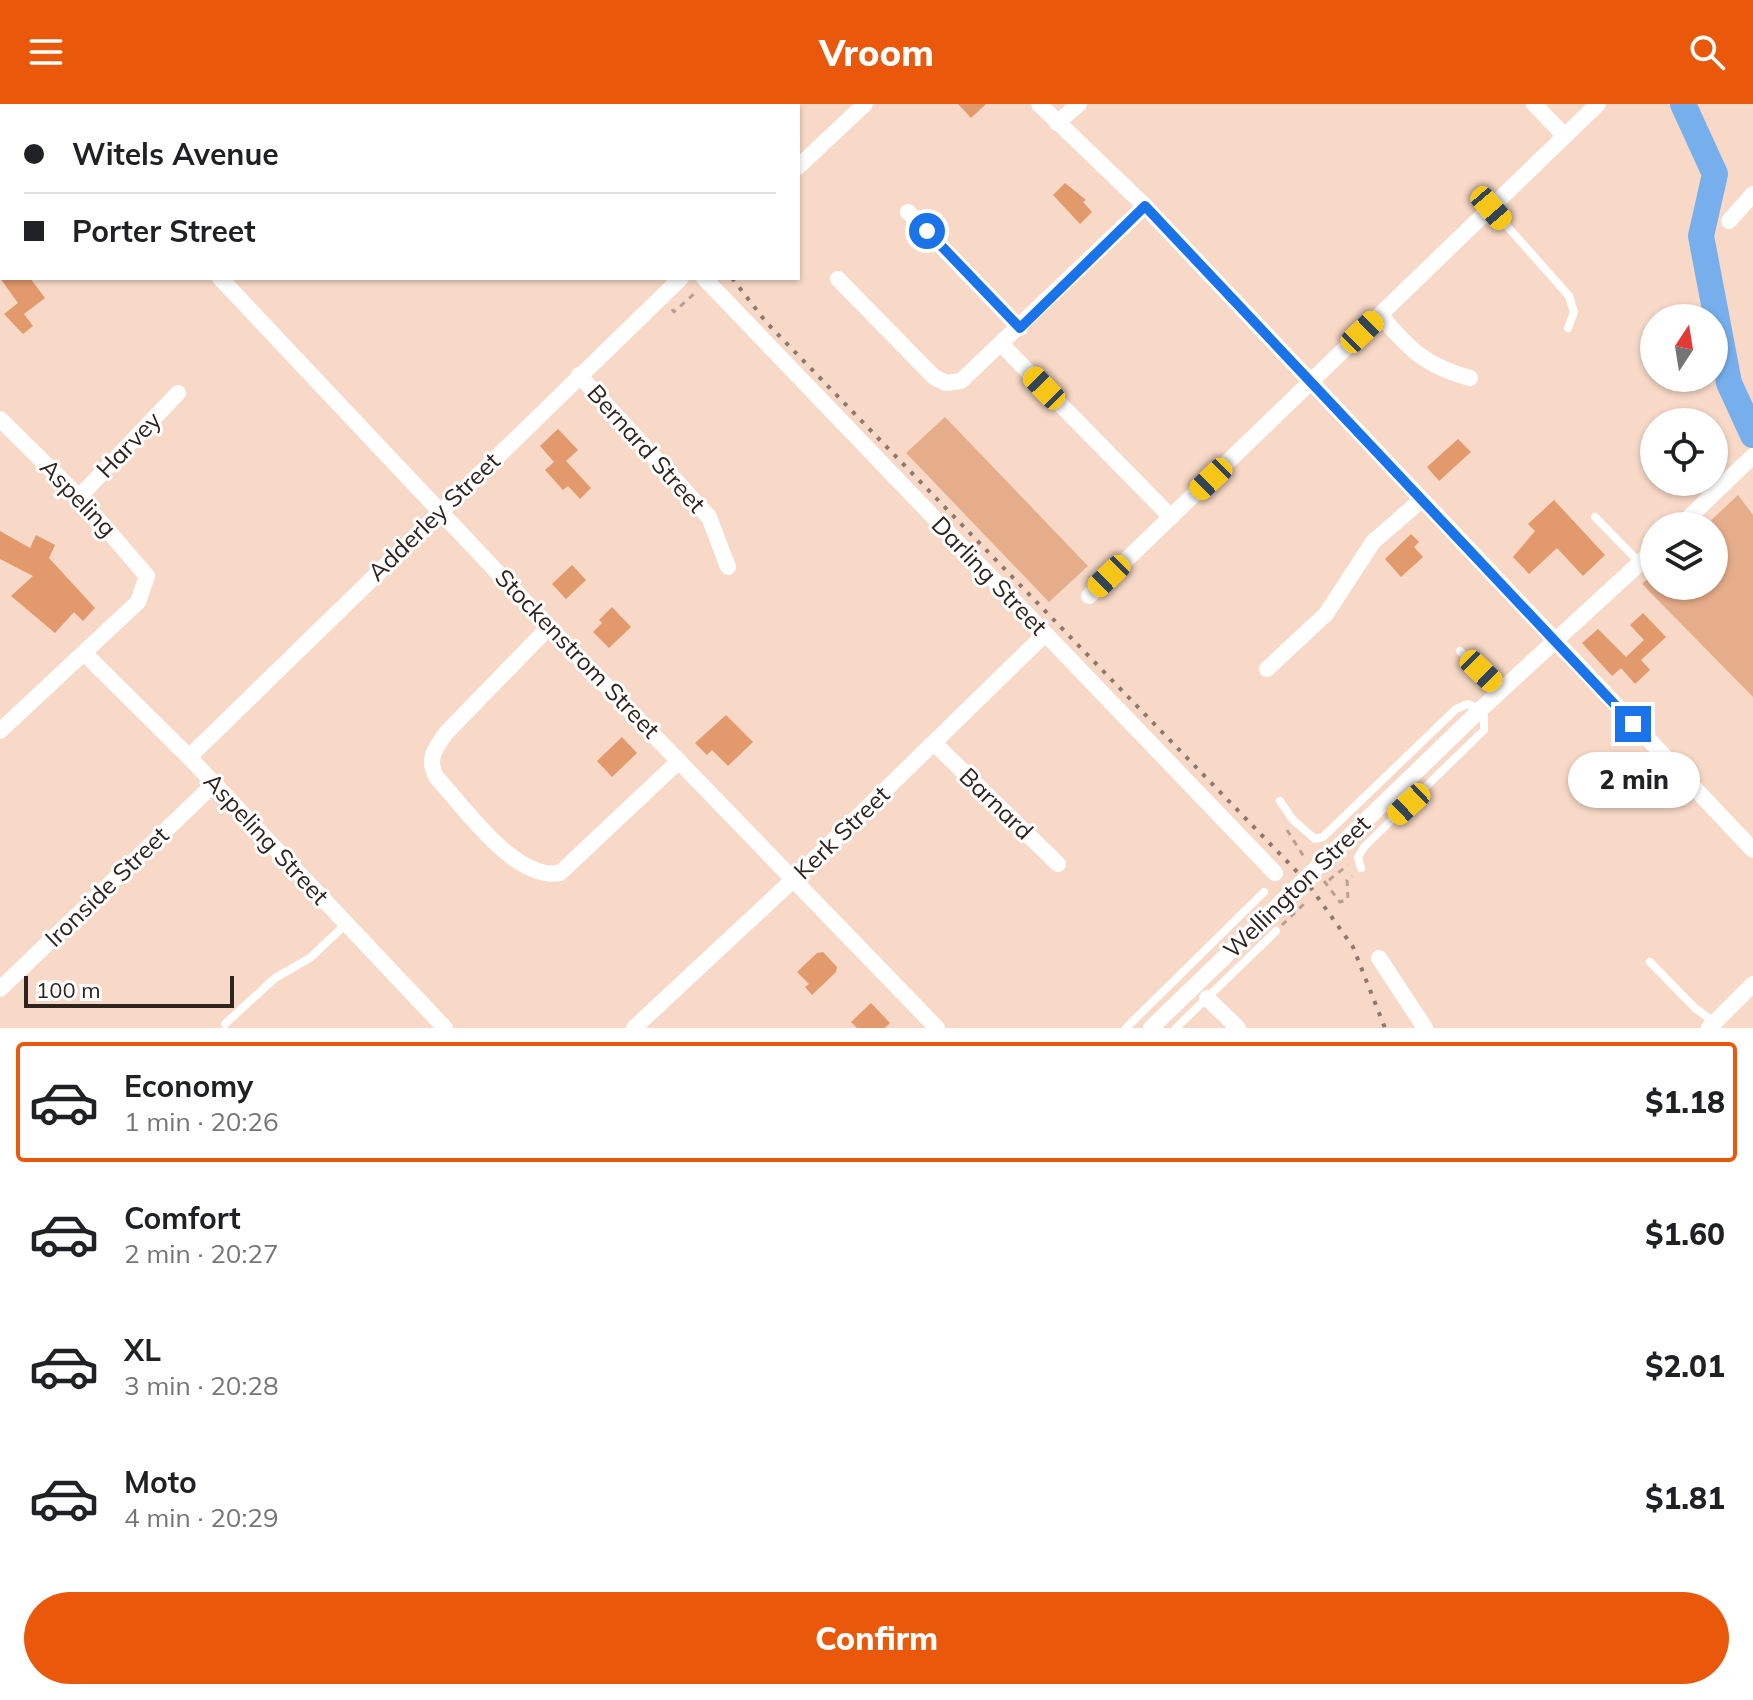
<!DOCTYPE html>
<meta charset="utf-8">
<style>
:root{--surface:#fff;--page:#f6f6f6;--text:#202124;--muted:#757577;--line:#e0e0e0;--accent:#ea580c}
body{margin:0;font-family:Mulish,sans-serif;background:var(--page);color:var(--text);height:100vh;display:flex;flex-direction:column;font-size:30px;white-space:nowrap}
*{box-sizing:border-box;margin:0}
p{font-size:26px;color:var(--muted)}
.icon{flex:none;width:44px;height:44px;fill:none;stroke:currentColor;stroke-width:2;stroke-linecap:round;stroke-linejoin:round}
.map{position:relative;height:924px;overflow:hidden}
.panel{display:flex;flex-direction:column;background:var(--surface);flex:1}
.panel>*{flex:none}
.banner{position:absolute;left:0px;top:0px;width:800px;height:176px;box-shadow:0 2px 6px #0004;display:grid;align-content:center;height:176px;padding:0 24px;background:var(--surface)}
.needle{width:52px;rotate:12deg}
.buttons{position:absolute;left:1640px;top:200px;display:grid;gap:16px}
.buttons a{display:grid;place-items:center;width:88px;height:88px;border-radius:50%;background:var(--surface);box-shadow:0 2px 6px #0004;font-size:40px}
.scale{position:absolute;left:24px;bottom:20px;width:210px;box-sizing:border-box;padding-left:8px;border:4px solid #2e231d;border-top:0;font-size:22px;line-height:28px;white-space:nowrap;color:#2e231d;-webkit-text-stroke:6px #fff;paint-order:stroke}
.end{position:absolute;width:36px;height:36px;margin:-18px;border:10px solid #1a73e8;background:#fff;box-shadow:0 0 0 4px #fff}
.from{border-radius:50%}
.bubble{position:absolute;height:56px;border-radius:28px;background:var(--surface);box-shadow:0 2px 6px #0004;font-size:26px;font-weight:800;line-height:56px;text-align:center}
.car{position:absolute;width:24px;height:48px;margin:-24px -12px;border-radius:10px;box-shadow:0 0 6px 2px #0007;background:linear-gradient(#f5c518 24%,#345 0 40%,#f5c518 0 76%,#345 0 86%,#f5c518 0)}
.banner b{display:flex;align-items:center;gap:28px;height:76px;font-size:30px}
.banner b+b{border-top:2px solid var(--line)}
.banner i{width:20px;height:20px;background:var(--text)}
ul{padding:14px 0 0;list-style:none}
li{display:flex;align-items:center;gap:24px;height:120px;margin:0 16px 12px;padding:0 8px;border:4px solid transparent;border-radius:8px}
li div{flex:1}
li b{display:block;font-size:30px}
li em{font-style:normal;font-weight:800}
li.selected{border-color:var(--accent)}
li>.icon{width:72px;height:72px;stroke-width:1.5}
.primary-button{display:flex;gap:16px;margin-top:auto;padding:16px 24px}
.primary-button a{flex:1;height:92px;border-radius:48px;background:var(--accent);color:#fff;font-size:32px;font-weight:800;line-height:92px;text-align:center}
header{display:flex;justify-content:space-between;align-items:center;height:104px;padding:0 24px;background:var(--accent);color:#fff;font-size:36px;font-weight:800}
.map>svg:first-child{display:block}
</style>
<header><svg class="icon" aria-label="menu" viewBox="0 0 24 24"><path d="M4 6h16M4 12h16M4 18h16"/></svg>Vroom<svg class="icon" aria-label="search" viewBox="0 0 24 24"><circle cx="10" cy="10" r="6"/><path d="M15 15l6 6"/></svg></header>
<div class="map">
<svg width="1753" height="924" viewBox="0 0 1753 924">
<rect width="100%" height="100%" fill="#f8d9c7"/>
<g fill="#e6ad8a">
<polygon points="945,313 1088,462 1049,498 906,349"/>
<polygon points="1738,391 1753,411 1753,593 1642,480 1654,469 1654,482 1714,482 1714,422 1705,422"/>
</g>
<g fill="none" stroke-linecap="round" stroke-linejoin="round">
<polyline stroke="#77afed" stroke-width="26" points="1683,0 1715,70 1701,132 1729,279 1753,331"/>
</g>
<g fill="#e2996b">
<polygon points="958,0 986,0 971,14"/>
<polygon points="1065,79 1086,96 1083,98 1092,108 1080,120 1053,91"/>
<polygon points="0,174 30,174 45,194 24,210 33,222 23,230 4,210 18,199"/>
<polygon points="558,325 578,346 566,357 591,384 580,395 568,382 563,386 545,366 554,358 540,342"/>
<polygon points="1458,335 1471,348 1439,377 1427,363"/>
<polygon points="1554,396 1605,451 1583,472 1557,444 1529,470 1513,453 1535,427 1528,420"/>
<polygon points="0,427 30,444 36,431 55,441 49,454 95,504 83,517 74,508 55,529 11,492 33,472 0,455"/>
<polygon points="1411,430 1419,438 1414,443 1423,453 1401,473 1385,455"/>
<polygon points="572,461 586,476 566,495 552,480"/>
<polygon points="612,503 631,523 609,544 593,528 602,519 599,516"/>
<polygon points="1643,509 1666,533 1641,556 1650,566 1635,580 1621,564 1612,572 1582,539 1598,525 1626,553 1644,536 1630,521"/>
<polygon points="726,611 753,638 728,662 712,646 707,651 695,639"/>
<polygon points="622,633 637,649 612,673 597,657"/>
<polygon points="823,848 837,863 836,868 812,891 805,883 809,880 797,868 817,849"/>
<polygon points="871,899 890,919 885,924 857,924 851,918"/>
</g>
<g fill="none" stroke-linecap="round" stroke-linejoin="round">
<g stroke="#b79f91" stroke-width="3" stroke-dasharray="6 6" stroke-linecap="butt">
<polyline points="672,205 674,208 696,188"/>
<polyline points="1287,726 1306,756"/>
<polyline points="1329,776 1348,761"/>
<polyline points="1324,777 1340,798 1348,795 1347,776 1352,772"/>
<polyline points="1282,821 1306,798"/>
</g>
<g stroke="#fff" stroke-width="8">
<polyline points="1491,104 1569,192 1574,208 1568,224"/>
<polyline points="1595,413 1640,459"/>
<polyline points="1460,547 1501,586"/>
<polyline points="1280,697 1293,716 1315,735 1323,733 1456,605 1468,600 1480,605"/>
<polyline points="1361,764 1358,753 1364,743 1484,626 1484,604"/>
<polyline points="1650,858 1695,904 1714,918"/>
<polyline points="225,920 275,874 310,854 346,820"/>
<polyline points="1126,924 1264,788"/>
<polyline points="1176,924 1276,827"/>
</g>
<g stroke="#fff" stroke-width="16">
<polyline points="53,0 55,2"/>
<polyline points="312,0 314,2"/>
<polyline points="542,0 544,2"/>
<polyline points="1039,0 1145,102 1753,746"/>
<polyline points="1534,0 1564,31"/>
<polyline points="13,2 15,0"/>
<polyline points="710,2 713,0"/>
<polyline points="0,15 2,13"/>
<polyline points="1057,19 1079,0"/>
<polyline points="798,63 865,0"/>
<polyline points="908,108 1020,224"/>
<polyline points="1729,117 1753,90"/>
<polyline points="220,174 549,523 937,924"/>
<polyline points="704,174 1275,769"/>
<polyline points="838,175 934,273 946,279 961,277 1145,102"/>
<path d="M 1380,211 C 1409,245 1425,262 1470,274"/>
<polyline points="1002,241 1171,413"/>
<polyline points="579,271 709,413 728,463"/>
<polyline points="0,315 79,393 147,472 138,498 0,627"/>
<polyline points="79,393 178,289"/>
<polyline points="1680,422 1753,352"/>
<polyline points="1089,492 1598,0"/>
<path d="M 549,523 L 446,629 C 435,644 426,656 437,674 C 466,705 515,777 560,769 L 679,657"/>
<polyline points="84,549 189,653 445,924"/>
<polyline points="1267,565 1326,510 1373,438 1420,397"/>
<polyline points="935,640 1058,760"/>
<polyline points="189,653 681,174"/>
<polyline points="1379,854 1425,924"/>
<polyline points="0,885 213,681"/>
<polyline points="1207,894 1238,924"/>
<polyline points="634,924 795,774 1045,530"/>
<polyline points="1151,924 1481,605 1654,446"/>
<polyline points="1709,924 1753,880"/>
</g>
<g stroke="#8c786c" stroke-width="4" stroke-dasharray="4 8" stroke-linecap="butt">
<polyline points="673,0 673,2"/>
<polyline points="732,174 766,218 1306,777 1353,843 1385,924"/>
</g>
</g>
<g fill="none" stroke-linecap="round" stroke-linejoin="round">
<polyline stroke="#1a73e8" stroke-width="10" points="927,127 1020,224 1145,102 1633,620"/>
</g>
<g text-anchor="middle" stroke-width="6" stroke-linejoin="round" paint-order="stroke">
<g font-size="24" fill="#2e231d" stroke="#fff">
<text transform="translate(129 341) rotate(-46)" y="8">Harvey</text>
<text transform="translate(646 345) rotate(48)" y="8">Bernard Street</text>
<text transform="translate(78 394) rotate(46)" y="8">Aspeling</text>
<text transform="translate(434 413) rotate(-44)" y="8">Adderley Street</text>
<text transform="translate(989 472) rotate(46)" y="8">Darling Street</text>
<text transform="translate(577 550) rotate(46)" y="8">Stockenstrom Street</text>
<text transform="translate(996 700) rotate(44)" y="8">Barnard</text>
<text transform="translate(842 729) rotate(-44)" y="8">Kerk Street</text>
<text transform="translate(266 735) rotate(47)" y="8">Aspeling Street</text>
<text transform="translate(107 783) rotate(-44)" y="8">Ironside Street</text>
<text transform="translate(1297 783) rotate(-44)" y="8">Wellington Street</text>
</g>
</g>
</svg>
<div class="buttons">
<a><svg class="needle" viewBox="-14 -14 28 28"><path d="M0-13l5 13h-10z" fill="#e53935"/><path d="M0 13l5-13h-10z" fill="#757577"/></svg></a>
<a><svg class="icon" aria-label="locate" viewBox="0 0 24 24"><circle cx="12" cy="12" r="6"/><path d="M12 2v4M12 18v4M2 12h4M18 12h4"/></svg></a>
<a><svg class="icon" aria-label="layers" viewBox="0 0 24 24"><path d="M12 4l9 5-9 5-9-5zM3 14l9 5 9-5"/></svg></a>
</div>
<div class="scale">100 m</div>
<i class="end from" style="left:927px;top:127px"></i>
<i class="end" style="left:1633px;top:620px"></i>
<div class="bubble" style="left:1568px;top:648px;width:132px">2 min</div>
<i class="car" style="left:1491px;top:104px;rotate:139deg"></i>
<i class="car" style="left:1362px;top:228px;rotate:46deg"></i>
<i class="car" style="left:1044px;top:284px;rotate:316deg"></i>
<i class="car" style="left:1211px;top:375px;rotate:226deg"></i>
<i class="car" style="left:1109px;top:472px;rotate:226deg"></i>
<i class="car" style="left:1481px;top:567px;rotate:134deg"></i>
<i class="car" style="left:1409px;top:700px;rotate:227deg"></i>
<div class="banner">
<b><i class="from"></i>Witels Avenue</b>
<b><i></i>Porter Street</b>
</div>
</div>
<section class="panel">
<ul>
<li class="selected"><svg class="icon" aria-label="car" viewBox="0 0 24 24"><path d="M5 17H2v-5l4-1 3-4h7l3 4 3 1v5h-3M9 17h6M6 11h13"/><circle cx="7" cy="17" r="2"/><circle cx="17" cy="17" r="2"/></svg><div><b>Economy</b><p>1 min · 20:26</p></div><em>$1.18</em></li>
<li><svg class="icon" aria-label="car" viewBox="0 0 24 24"><path d="M5 17H2v-5l4-1 3-4h7l3 4 3 1v5h-3M9 17h6M6 11h13"/><circle cx="7" cy="17" r="2"/><circle cx="17" cy="17" r="2"/></svg><div><b>Comfort</b><p>2 min · 20:27</p></div><em>$1.60</em></li>
<li><svg class="icon" aria-label="car" viewBox="0 0 24 24"><path d="M5 17H2v-5l4-1 3-4h7l3 4 3 1v5h-3M9 17h6M6 11h13"/><circle cx="7" cy="17" r="2"/><circle cx="17" cy="17" r="2"/></svg><div><b>XL</b><p>3 min · 20:28</p></div><em>$2.01</em></li>
<li><svg class="icon" aria-label="car" viewBox="0 0 24 24"><path d="M5 17H2v-5l4-1 3-4h7l3 4 3 1v5h-3M9 17h6M6 11h13"/><circle cx="7" cy="17" r="2"/><circle cx="17" cy="17" r="2"/></svg><div><b>Moto</b><p>4 min · 20:29</p></div><em>$1.81</em></li>
</ul>
<div class="primary-button"><a>Confirm</a></div>
</section>
